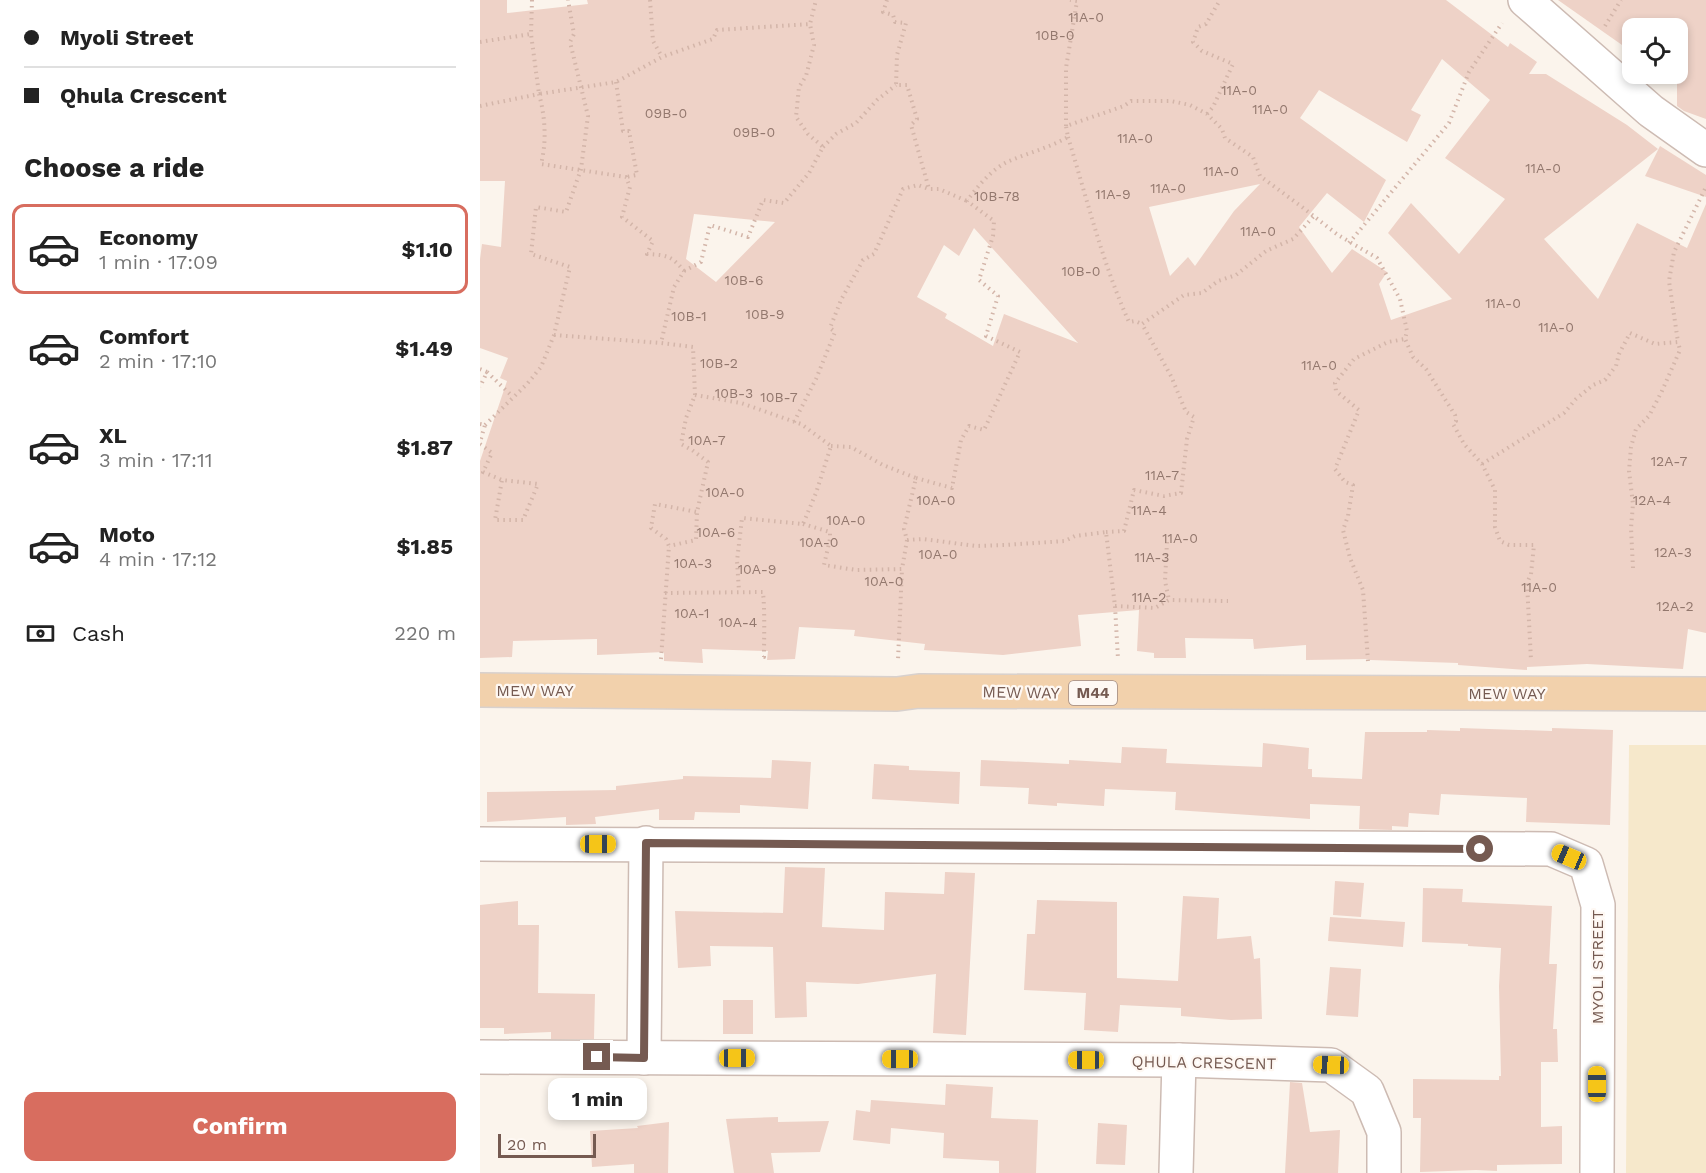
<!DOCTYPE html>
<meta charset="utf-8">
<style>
:root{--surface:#fff;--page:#f6f6f6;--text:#222;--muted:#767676;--line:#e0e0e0;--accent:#d86d5f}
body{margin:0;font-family:"Work Sans",sans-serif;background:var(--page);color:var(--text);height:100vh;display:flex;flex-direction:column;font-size:22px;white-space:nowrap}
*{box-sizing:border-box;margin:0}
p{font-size:20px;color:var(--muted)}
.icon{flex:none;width:33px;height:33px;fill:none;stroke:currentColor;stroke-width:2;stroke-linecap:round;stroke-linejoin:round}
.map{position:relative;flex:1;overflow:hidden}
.side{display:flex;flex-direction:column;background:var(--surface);width:480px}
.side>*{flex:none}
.hud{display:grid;align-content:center;height:132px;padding:0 24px;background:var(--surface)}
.tools{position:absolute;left:1142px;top:18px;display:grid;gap:12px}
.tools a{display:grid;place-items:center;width:66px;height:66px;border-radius:12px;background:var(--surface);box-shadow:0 3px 9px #0003;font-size:30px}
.scale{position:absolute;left:18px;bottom:15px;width:98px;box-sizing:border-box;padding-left:6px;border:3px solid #755a51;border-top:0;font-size:16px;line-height:21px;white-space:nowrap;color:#755a51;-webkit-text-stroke:4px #fef8f3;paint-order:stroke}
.end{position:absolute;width:27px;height:27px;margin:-14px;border:8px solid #755a51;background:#fff;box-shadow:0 0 0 3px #fff}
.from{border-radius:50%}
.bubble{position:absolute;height:42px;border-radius:12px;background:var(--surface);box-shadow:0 3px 9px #0003;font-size:20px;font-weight:700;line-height:42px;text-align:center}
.car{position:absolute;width:18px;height:36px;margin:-18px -9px;border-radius:8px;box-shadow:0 0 4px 2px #0007;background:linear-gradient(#f5c518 24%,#345 0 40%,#f5c518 0 76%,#345 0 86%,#f5c518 0)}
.hud b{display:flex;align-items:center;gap:21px;height:57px;font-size:22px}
.hud b+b{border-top:2px solid var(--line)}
.hud i{width:15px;height:15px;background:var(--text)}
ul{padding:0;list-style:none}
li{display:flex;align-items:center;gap:18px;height:90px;margin:0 12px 9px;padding:0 12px;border:3px solid transparent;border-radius:12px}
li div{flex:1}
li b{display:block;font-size:22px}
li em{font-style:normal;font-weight:700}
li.on{border-color:var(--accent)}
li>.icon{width:54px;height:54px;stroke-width:1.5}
h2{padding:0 24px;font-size:27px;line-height:72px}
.pay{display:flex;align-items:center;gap:15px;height:66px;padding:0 24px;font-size:22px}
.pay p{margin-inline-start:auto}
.cta{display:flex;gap:12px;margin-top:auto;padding:12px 24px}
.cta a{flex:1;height:69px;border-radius:12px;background:var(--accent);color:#fff;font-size:24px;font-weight:700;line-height:69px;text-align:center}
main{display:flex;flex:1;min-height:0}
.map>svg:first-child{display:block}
</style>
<main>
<section class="side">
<div class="hud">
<b><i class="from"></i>Myoli Street</b>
<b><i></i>Qhula Crescent</b>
</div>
<h2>Choose a ride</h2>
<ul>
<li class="on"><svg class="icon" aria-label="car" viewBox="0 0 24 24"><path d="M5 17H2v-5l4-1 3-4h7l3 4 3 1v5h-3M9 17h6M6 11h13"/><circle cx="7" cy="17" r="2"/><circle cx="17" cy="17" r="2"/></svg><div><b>Economy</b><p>1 min · 17:09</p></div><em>$1.10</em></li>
<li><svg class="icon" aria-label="car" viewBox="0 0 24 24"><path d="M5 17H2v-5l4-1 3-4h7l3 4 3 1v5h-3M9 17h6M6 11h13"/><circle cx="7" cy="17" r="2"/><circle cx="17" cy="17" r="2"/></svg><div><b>Comfort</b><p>2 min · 17:10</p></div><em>$1.49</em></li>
<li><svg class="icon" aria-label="car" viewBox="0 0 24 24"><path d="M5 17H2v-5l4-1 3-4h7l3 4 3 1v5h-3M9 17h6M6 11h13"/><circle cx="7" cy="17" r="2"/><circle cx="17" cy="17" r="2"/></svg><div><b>XL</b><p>3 min · 17:11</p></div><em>$1.87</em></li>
<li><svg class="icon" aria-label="car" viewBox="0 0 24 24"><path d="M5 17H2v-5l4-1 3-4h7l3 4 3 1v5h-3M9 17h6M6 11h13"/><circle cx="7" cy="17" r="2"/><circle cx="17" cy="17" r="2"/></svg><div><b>Moto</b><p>4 min · 17:12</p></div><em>$1.85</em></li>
</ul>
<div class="pay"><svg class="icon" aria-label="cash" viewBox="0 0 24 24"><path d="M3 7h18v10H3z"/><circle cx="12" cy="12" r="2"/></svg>Cash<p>220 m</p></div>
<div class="cta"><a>Confirm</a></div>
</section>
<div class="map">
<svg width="1226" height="1173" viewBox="0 0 1226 1173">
<rect width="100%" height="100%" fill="#fbf4ec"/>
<polygon fill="#f6e8cb" points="1149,745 1226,745 1226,1173 1146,1173"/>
<g fill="#eed2c7" fill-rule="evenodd">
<path d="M 0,0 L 27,0 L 27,13 L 108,4 L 107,0 L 966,0 L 1028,47 L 1030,43 L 1057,62 L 1049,74 L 1066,74 L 1147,125 L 1178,149 L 1064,239 L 1118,299 L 1157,223 L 1207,248 L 1226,204 L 1226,633 L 1208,629 L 1203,669 L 1107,664 L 1047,667 L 1047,670 L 978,665 L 978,663 L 890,660 L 890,659 L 826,660 L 826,645 L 774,649 L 773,639 L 705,638 L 706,658 L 674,658 L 674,653 L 657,651 L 659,610 L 598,615 L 601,646 L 523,655 L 444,650 L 445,644 L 374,636 L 375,630 L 319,627 L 315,659 L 287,660 L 288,651 L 222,649 L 223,663 L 184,661 L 184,652 L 117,655 L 117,639 L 33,641 L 32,657 L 0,658 L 0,461 L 27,381 L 20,378 L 28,358 L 0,348 L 0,259 L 2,244 L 21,247 L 25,181 L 0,181 ZM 962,59 L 1010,100 L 965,158 L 1025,199 L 979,254 L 931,203 L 908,233 L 972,299 L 911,320 L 899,284 L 907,272 L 872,249 L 852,273 L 819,227 L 847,193 L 884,222 L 906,180 L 820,118 L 839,90 L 927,142 L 941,115 L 931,110 ZM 780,184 L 754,211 L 715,266 L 708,257 L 690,276 L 669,207 ZM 214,214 L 295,222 L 236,282 L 206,259 ZM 494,228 L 598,343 L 524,314 L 513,346 L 465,318 L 467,314 L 437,297 L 464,245 L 479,256 Z"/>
<polygon points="1078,0 1226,0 1226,119 1204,111 1197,106 1197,83 1183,74 1197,74 1197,28 1152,28 1152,52"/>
<polygon points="1180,146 1226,175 1226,197 1165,176"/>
<polygon points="980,728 1072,731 1072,728 1133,730 1130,825 1046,822 1047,798 961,794 959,815 929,813 928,827 912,826 912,830 879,829 880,806 830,804 830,819 695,810 696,792 625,789 624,806 577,803 577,806 548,804 549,788 500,786 501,760 589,764 589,760 641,763 642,747 687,749 686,763 782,767 783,743 829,748 828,769 832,769 832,777 882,779 885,732 947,732 947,730 980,731"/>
<polygon points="292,760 331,762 328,809 260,805 260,813 215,812 214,820 179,820 179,809 115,817 116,824 86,825 86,817 7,822 7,792 136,790 136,786 203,779 203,776 291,778"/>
<polygon points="394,764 429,766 429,770 480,772 479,804 392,799"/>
<polygon points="305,867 345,868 342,927 404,930 405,892 464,894 465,872 495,873 486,1035 453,1033 456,974 378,984 326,982 327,1017 295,1018 293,947 230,946 231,966 198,968 195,911 303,913"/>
<polygon points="855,881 884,883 881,917 853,915"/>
<polygon points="943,888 983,889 982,902 1072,906 1069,964 1077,964 1073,1029 1077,1029 1078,1062 1061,1062 1061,1127 1082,1126 1082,1164 1017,1165 1017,1171 996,1170 940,1172 941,1118 933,1118 933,1079 1019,1080 1019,1076 1021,1076 1019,986 1021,948 988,946 988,944 942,942"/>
<polygon points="703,896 739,898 737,939 771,936 774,959 780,958 782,1019 751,1020 701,1016 701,1008 640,1005 638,1032 604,1030 606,993 544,990 547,934 555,934 557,900 637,902 637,978 698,981"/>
<polygon points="38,901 38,925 59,925 58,993 115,994 114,1039 71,1039 71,1032 24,1034 24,1028 0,1028 0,905"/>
<polygon points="850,917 925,922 923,947 848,941"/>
<polygon points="850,967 881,969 878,1017 846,1015"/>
<rect x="243" y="1000" width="30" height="34"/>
<polygon points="810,1082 822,1083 830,1132 860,1130 858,1173 805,1173"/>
<polygon points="466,1084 513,1087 511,1118 558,1120 556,1173 519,1173 519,1161 463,1158 464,1133 411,1128 410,1144 373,1140 376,1110 390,1112 391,1100 465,1105"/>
<polygon points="298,1117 298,1122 349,1121 340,1152 291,1153 294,1173 254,1173 246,1119"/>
<polygon points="189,1122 188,1173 154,1173 154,1164 112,1167 110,1131 158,1128 157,1126"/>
<polygon points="618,1123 647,1125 645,1165 616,1164"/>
</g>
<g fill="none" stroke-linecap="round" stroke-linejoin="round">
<g stroke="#cdbbb3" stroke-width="36">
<g id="minor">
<polyline points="1045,0 1171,111 1226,150"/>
<polyline points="0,844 1071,849 1106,864 1118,905 1117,1173"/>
<polyline points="0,1057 699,1060 851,1065 887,1091 904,1132 904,1173"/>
<polyline points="164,1058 166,843"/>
<polyline points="696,1173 699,1060"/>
</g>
</g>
<g stroke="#d8d1ce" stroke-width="36">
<polyline id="major" points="0,690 417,694 439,691 1226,694"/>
</g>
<g stroke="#d3b5a9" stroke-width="4" stroke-dasharray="1.5 4.5" stroke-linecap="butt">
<polyline points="52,0 51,34 59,94 136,82 182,57 233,39 237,30 330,24"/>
<polyline points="170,0 173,41 182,57"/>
<polyline points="407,0 403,12 413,15 415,22 426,23 417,55 416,85 427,85 437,119 431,125 449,189 459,189 487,201"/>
<polyline points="1125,26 1141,0"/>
<polyline points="0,42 51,34"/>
<polyline points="136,82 143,131 149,131 157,175 146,177"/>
<path d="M 0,106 L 59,94 C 65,116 67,141 61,164 L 146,177 L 150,187 L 142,217 L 173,241 L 167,254 C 187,255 192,256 204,271 L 194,287 L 181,343 L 213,347 L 215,395 L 206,418 L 201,444 L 212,450 L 228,462 L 217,512 L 216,540 L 189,546"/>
<polyline points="727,114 733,107 753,64 722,51 713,42 718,27 726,24 740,0"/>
<polyline points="586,126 586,68 597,1 590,0"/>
<path d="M 588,137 C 607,199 622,262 649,322 L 655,321 L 662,324"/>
<polyline points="343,147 356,134 376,123 397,100 416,85"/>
<polyline points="869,243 969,123 989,72 1022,23"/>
<polyline points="204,271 221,262 230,225 268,237 283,200 304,203 329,173 343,147 328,134 316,117 319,87 326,76 334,45 330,24 336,0"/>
<polyline points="74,335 181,343"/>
<polyline points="0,369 7,372 0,387"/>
<polyline points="7,372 32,396"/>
<polyline points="215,395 261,403 321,424 351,446 336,493 323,524 262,518 257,561 259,591"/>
<polyline points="314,422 336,379 355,332 350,328 361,300 383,260 394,254 423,189 438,185 449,189"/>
<polyline points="0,424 5,425 0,442"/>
<polyline points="5,425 47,384 61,367 74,335 90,267 51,254 56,207 86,212 101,169 108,116 90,42 94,34 88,0"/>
<polyline points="0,444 12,453 3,472 22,480 58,484 43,520 15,520 22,480"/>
<polyline points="351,446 371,447 403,465 436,478 424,529 427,540 422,569"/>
<polyline points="1002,464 1084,413 1096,399 1113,385 1125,380 1136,366 1139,354 1150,333 1175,344 1198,342 1189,281 1194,252 1226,187"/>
<path d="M 436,478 L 472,488 L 481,440 L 489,426 L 504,430 L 540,352 L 506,336 L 518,296 L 499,280 L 513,236 L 514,221 L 487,201 C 497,187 511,170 527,162 C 547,153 569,148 588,137 L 586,126 L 644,106 L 651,101 L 691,101 L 710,105 L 727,114 L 742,129 L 745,138 L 773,157 L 780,176 L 822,207 L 858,235 L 897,258 L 920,299 L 927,331 L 925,339 L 933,357 L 946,369 L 975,415 L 976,421 L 973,424 L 984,444 L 1002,464 L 1015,490 L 1015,527 L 1020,541 L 1029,545 L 1054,545 L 1051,574 L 1047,583 L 1051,660"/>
<polyline points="323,524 350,532 350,539 344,565 376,570 422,569 418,660"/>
<polyline points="626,532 644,531 654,490 684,496 701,493 707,439 714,417 706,412 691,376 662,324 704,295 722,293 738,281 756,275 786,251 813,239 834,216"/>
<polyline points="427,540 443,539 496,546 525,545 585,541 595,536 626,532 635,606 638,659"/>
<polyline points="687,542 685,581 689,600"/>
<polyline points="1153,568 1151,528 1153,504 1149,471 1151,447 1156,429 1169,416 1182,391 1200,350 1198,342"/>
<path d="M 185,593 L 283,592 C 285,614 284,635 284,657 L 280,657"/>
<polyline points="635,606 675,608 689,600 748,601"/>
<polyline points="181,659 189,546 186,539 171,528 175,504 217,512"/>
<polyline points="888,661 883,590 870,558 863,530 868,516 873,485 865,482 855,469 879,410 856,391 855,383 874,359 908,342 925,339"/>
</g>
<use href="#minor" stroke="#fff" stroke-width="33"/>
<use href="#major" stroke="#f2d1ac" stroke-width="33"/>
</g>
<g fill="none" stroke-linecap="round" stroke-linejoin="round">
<polyline stroke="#755a51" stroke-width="8" points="117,1057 164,1058 166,843 1000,849"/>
</g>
<g text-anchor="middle" stroke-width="4.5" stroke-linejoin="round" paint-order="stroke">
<g font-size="14" fill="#93786e">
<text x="606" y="22">11A-0</text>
<text x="575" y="40">10B-0</text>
<text x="759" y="95">11A-0</text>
<text x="790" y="114">11A-0</text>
<text x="186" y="118">09B-0</text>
<text x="274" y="137">09B-0</text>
<text x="655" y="143">11A-0</text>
<text x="1063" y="173">11A-0</text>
<text x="741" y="176">11A-0</text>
<text x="688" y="193">11A-0</text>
<text x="633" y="199">11A-9</text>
<text x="517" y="201">10B-78</text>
<text x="778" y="236">11A-0</text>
<text x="601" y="276">10B-0</text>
<text x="264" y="285">10B-6</text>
<text x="1023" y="308">11A-0</text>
<text x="285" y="319">10B-9</text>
<text x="209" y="321">10B-1</text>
<text x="1076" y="332">11A-0</text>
<text x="239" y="368">10B-2</text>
<text x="839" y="370">11A-0</text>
<text x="254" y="398">10B-3</text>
<text x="299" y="402">10B-7</text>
<text x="227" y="445">10A-7</text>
<text x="1189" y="466">12A-7</text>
<text x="682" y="480">11A-7</text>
<text x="245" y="497">10A-0</text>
<text x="456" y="505">10A-0</text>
<text x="1172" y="505">12A-4</text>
<text x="669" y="515">11A-4</text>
<text x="366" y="525">10A-0</text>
<text x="236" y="537">10A-6</text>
<text x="700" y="543">11A-0</text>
<text x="339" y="547">10A-0</text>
<text x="1193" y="557">12A-3</text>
<text x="458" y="559">10A-0</text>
<text x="672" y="562">11A-3</text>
<text x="213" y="568">10A-3</text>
<text x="277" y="574">10A-9</text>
<text x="404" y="586">10A-0</text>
<text x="1059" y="592">11A-0</text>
<text x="669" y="602">11A-2</text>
<text x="1195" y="611">12A-2</text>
<text x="212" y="618">10A-1</text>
<text x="258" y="627">10A-4</text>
</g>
<rect fill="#fef8f3" stroke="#9e8982" stroke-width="1.5" x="589" y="681" width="48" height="24" rx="4.5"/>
<g font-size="15" font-weight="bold" fill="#755a51">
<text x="613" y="698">M44</text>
</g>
<g font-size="16" fill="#755a51" stroke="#fef8f3">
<text x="55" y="696">MEW WAY</text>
<text transform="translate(541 692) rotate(1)" y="6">MEW WAY</text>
<text x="1027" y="699">MEW WAY</text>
<text transform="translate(1117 967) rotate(-90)" y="6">MYOLI STREET</text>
<text transform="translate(724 1062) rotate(1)" y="6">QHULA CRESCENT</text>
</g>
</g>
</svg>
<div class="tools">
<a><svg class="icon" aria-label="locate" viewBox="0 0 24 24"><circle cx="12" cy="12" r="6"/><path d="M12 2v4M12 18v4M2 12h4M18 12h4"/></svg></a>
</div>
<div class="scale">20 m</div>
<i class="end from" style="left:1000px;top:849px"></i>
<i class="end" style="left:117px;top:1057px"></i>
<div class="bubble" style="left:68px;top:1078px;width:99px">1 min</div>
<i class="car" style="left:118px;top:844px;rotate:90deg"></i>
<i class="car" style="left:1089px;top:857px;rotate:293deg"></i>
<i class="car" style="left:257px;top:1058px;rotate:90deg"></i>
<i class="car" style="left:420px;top:1059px;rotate:270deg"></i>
<i class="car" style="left:606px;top:1060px;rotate:270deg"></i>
<i class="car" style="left:851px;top:1065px;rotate:272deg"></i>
<i class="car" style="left:1117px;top:1084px;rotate:0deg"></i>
</div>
</main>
